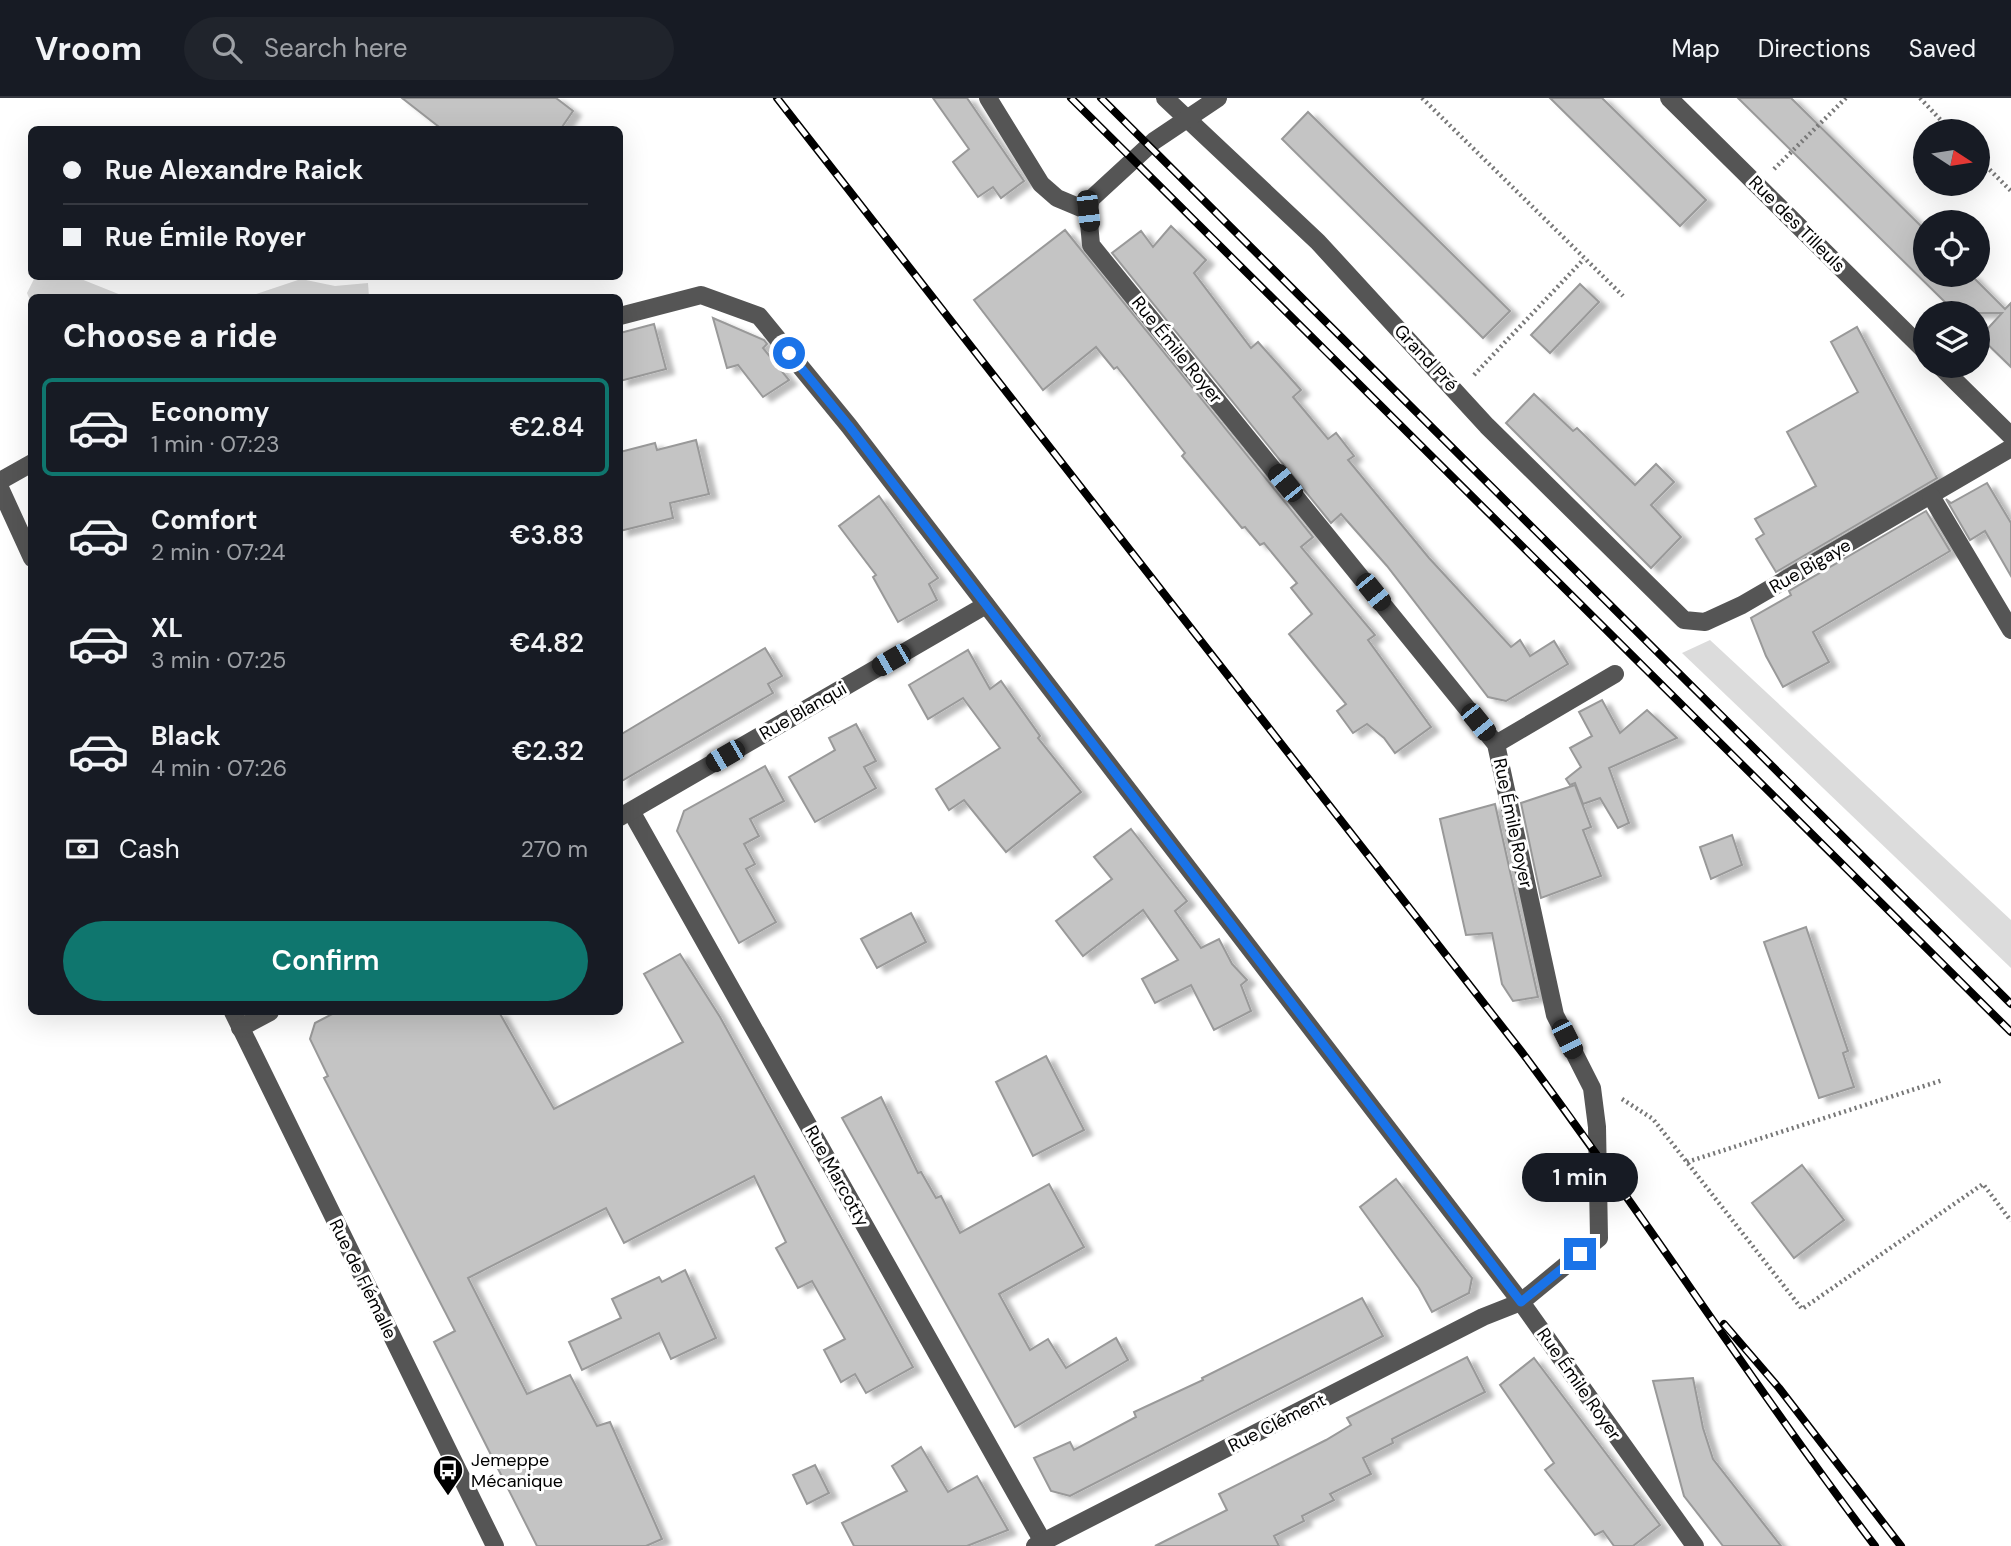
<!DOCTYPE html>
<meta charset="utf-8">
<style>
:root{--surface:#171b24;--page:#20242c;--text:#f1f3f6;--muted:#9ea1a6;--line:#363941;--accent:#0f766e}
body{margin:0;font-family:"DM Sans",sans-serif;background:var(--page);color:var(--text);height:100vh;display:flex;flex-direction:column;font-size:26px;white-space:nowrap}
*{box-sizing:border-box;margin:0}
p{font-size:23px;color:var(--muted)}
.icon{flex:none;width:38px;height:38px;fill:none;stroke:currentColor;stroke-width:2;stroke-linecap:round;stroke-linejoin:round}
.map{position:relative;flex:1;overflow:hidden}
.panel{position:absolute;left:28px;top:196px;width:595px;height:721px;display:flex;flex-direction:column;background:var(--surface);border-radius:10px;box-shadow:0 7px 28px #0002}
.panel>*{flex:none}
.guide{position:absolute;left:28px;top:28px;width:595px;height:154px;border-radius:10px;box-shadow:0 7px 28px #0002;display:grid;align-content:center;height:154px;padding:0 35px;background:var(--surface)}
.needle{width:46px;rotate:102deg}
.fabs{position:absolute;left:1913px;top:21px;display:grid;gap:14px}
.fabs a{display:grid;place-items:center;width:77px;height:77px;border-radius:50%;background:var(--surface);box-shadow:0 7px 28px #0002;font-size:35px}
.end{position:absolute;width:32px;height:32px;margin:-16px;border:9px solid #1a73e8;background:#fff;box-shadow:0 0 0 4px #fff}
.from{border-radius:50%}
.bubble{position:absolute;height:49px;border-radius:24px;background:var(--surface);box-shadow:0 7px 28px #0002;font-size:23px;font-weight:600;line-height:49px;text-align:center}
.car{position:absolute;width:21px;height:42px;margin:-21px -10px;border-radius:9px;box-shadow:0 0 5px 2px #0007;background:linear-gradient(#222 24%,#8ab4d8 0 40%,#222 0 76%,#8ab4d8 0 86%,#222 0)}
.guide b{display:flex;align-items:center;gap:24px;height:66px;font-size:26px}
.guide b+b{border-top:2px solid var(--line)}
.guide i{width:18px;height:18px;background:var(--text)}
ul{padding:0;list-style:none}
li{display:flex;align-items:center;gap:21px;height:98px;margin:0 14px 10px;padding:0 21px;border:4px solid transparent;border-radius:10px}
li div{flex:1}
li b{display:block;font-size:26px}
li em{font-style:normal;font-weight:600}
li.current{border-color:var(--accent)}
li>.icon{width:63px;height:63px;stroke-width:1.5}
h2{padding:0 35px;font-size:32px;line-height:84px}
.pay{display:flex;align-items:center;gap:18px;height:77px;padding:0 35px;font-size:26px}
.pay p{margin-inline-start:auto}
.primary-button{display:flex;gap:14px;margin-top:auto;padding:14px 35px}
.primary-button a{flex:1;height:80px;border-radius:42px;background:var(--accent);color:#fff;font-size:28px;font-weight:600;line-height:80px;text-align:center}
header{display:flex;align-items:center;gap:42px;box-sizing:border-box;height:98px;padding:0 35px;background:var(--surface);border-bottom:2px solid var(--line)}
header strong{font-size:33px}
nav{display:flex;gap:38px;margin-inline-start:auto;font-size:24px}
.search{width:490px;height:63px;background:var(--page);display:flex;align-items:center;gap:18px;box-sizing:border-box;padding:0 24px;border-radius:38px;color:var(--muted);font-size:26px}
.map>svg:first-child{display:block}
</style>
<header>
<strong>Vroom</strong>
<div class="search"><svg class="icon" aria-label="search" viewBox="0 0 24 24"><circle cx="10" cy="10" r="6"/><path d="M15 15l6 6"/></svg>Search here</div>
<nav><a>Map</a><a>Directions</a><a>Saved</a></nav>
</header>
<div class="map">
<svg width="2011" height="1448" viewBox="0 0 2011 1448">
<defs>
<filter id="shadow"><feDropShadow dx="8" dy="4.5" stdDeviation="2" flood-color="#0004"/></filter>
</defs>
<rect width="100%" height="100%" fill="#fff"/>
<g fill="#dcdcdc">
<polygon points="76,178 76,179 126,199 32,200 31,205 27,195 35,179"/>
<polygon points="301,181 335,188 368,185 369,199 247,199"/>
<polygon points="1710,542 2011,822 2011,870 1682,555"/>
</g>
<g fill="#c4c4c4" stroke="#999" stroke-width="2" filter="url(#shadow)">
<polygon points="402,0 556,0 573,13 560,32 443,32"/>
<polygon points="933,0 967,0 1024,83 1001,100 993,89 978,99 953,64 969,51"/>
<polygon points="1550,0 1602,0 1706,102 1680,128"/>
<polygon points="1738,0 1791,0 1925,132 1925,177 1971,177 2005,211 2011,205 2011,269 1980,239 2002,215 1956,215"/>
<polygon points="1308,14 1510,213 1483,240 1282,41"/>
<polygon points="1171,128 1206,162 1194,175 1251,250 1258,244 1301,292 1293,299 1328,341 1336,335 1354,358 1348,362 1429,460 1511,549 1520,542 1530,558 1554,543 1568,566 1506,603 1488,599 1387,468 1341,416 1331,425 1112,155 1141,133 1153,149"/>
<polygon points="1065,132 1313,439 1301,449 1375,537 1368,542 1431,629 1395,655 1384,640 1367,626 1353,635 1337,613 1346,606 1289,536 1312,516 1291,490 1297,485 1264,445 1260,447 1245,429 1242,430 1182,358 1185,355 1117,269 1114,271 1096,249 1043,292 974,202"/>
<polygon points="1580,186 1599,204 1550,255 1531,237"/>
<polygon points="713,220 764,242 767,246 763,250 789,282 763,299 738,267 727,270"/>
<polygon points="654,226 666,271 620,283 620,235"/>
<polygon points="1857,229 1937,380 1776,474 1756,441 1764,436 1755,421 1816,388 1787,334 1858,294 1831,244"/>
<polygon points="1534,296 1573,333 1577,330 1635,387 1656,366 1674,384 1651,407 1681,439 1651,470 1506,325"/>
<polygon points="696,342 709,396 670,405 673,420 620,433 620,354 655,345 657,352"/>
<polygon points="1987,385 2011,425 2011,478 1985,433 1970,442 1946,401 1951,405"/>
<polygon points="879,398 938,480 929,486 937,502 898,524 873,479 876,477 839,428"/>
<polygon points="1926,413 1950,453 1813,534 1829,564 1783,589 1766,558 1751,520 1791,497 1789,493"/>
<polygon points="765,550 782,578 768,586 773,595 620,684 620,637"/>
<polygon points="968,552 990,591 1001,583 1040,638 1038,640 1081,694 1006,754 964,702 949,712 936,691 1000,650 963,600 928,621 909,587"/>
<polygon points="1602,602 1620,635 1647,612 1677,640 1609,670 1629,725 1618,730 1600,700 1583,706 1575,685 1570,687 1566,681 1581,669 1570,650 1592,638 1579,614"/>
<polygon points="856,626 876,663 864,669 876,690 815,724 789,679 835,652 829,640"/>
<polygon points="765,668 784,703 750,721 759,738 744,746 755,766 746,771 776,824 739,845 677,733 684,713"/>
<polygon points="1575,687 1591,729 1583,732 1601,778 1541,800 1521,705"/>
<polygon points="1495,706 1538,899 1513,903 1502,886 1492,835 1466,837 1440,721"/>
<polygon points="1131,731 1187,803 1175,813 1201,850 1219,841 1232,866 1247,882 1241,887 1251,913 1214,932 1191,887 1155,905 1142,881 1178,862 1143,812 1083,858 1056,823 1112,781 1094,759"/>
<polygon points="1732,737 1742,767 1711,781 1700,749"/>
<polygon points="911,815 926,844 877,870 861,841"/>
<polygon points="1806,829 1848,953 1843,955 1854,989 1819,1000 1764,844"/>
<polygon points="680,856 720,919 913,1269 866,1295 855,1276 841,1284 824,1252 845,1241 812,1183 798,1190 776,1150 786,1144 754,1078 624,1145 606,1110 468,1180 527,1296 570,1277 597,1328 610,1324 662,1441 646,1448 537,1448 434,1244 455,1233 324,980 328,978 310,941 315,925 336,914 499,914 554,1011 683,944 644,876"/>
<polygon points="1046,958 1084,1032 1033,1058 996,984"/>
<polygon points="881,999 918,1075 921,1074 936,1100 941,1098 960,1135 1049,1086 1084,1149 999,1196 1030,1252 1048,1241 1066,1270 1116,1240 1128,1262 1015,1329 842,1020"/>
<polygon points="1802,1067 1844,1122 1794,1160 1752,1105"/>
<polygon points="1396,1081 1472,1180 1469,1195 1432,1214 1419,1190 1360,1109"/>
<polygon points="685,1172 716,1240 671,1261 659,1235 582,1272 569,1244 621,1220 612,1201 659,1179 662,1184"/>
<polygon points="1362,1200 1383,1238 1070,1398 1051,1393 1034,1360 1070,1344 1074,1352 1136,1319 1134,1314 1203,1282 1202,1280"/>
<polygon points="1467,1259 1485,1294 1392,1341 1393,1345 1363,1360 1371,1376 1330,1396 1334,1402 1302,1418 1304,1423 1274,1438 1279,1448 1155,1448 1227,1412 1219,1396 1326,1342 1351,1327 1347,1320"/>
<polygon points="1534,1260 1660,1427 1633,1448 1614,1448 1603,1433 1595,1437 1545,1372 1554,1365 1500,1287"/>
<polygon points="1693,1280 1703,1330 1713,1361 1781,1448 1723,1448 1684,1398 1653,1283"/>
<polygon points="921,1349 948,1394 977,1378 1008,1432 967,1448 854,1448 842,1425 907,1393 892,1368"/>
<polygon points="815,1367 829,1395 807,1406 793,1377"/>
</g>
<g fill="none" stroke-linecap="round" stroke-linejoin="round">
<g stroke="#777" stroke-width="4.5" stroke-dasharray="2 3.5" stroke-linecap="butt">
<polyline points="1422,0 1623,198"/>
<polyline points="1920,0 1951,33"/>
<polyline points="1978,60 2011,93"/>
<polyline points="1774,71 1846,0"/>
<polyline points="1474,277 1584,161"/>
<polyline points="1622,1001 1653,1021 1802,1211 1983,1086 2011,1123"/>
<polyline points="1687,1064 1943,982"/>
</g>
<g stroke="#555" stroke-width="18">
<polyline points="988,0 1041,86 1057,100 1088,113"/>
<polyline points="1165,0 1318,144 1487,328 1684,522 1705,524 1742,507 2011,350"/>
<polyline points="1669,0 1925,253"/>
<polyline points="620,218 701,197 759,218 849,328 1521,1204 1695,1448"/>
<polyline points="1940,268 2011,338"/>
<polyline points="0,383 32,365"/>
<polyline points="0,390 32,460"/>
<polyline points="1931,398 2011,532"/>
<polyline points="1496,646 1615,576"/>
<polyline points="631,713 1043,1444"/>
<polyline points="620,719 986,507"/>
<polyline points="233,914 495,1448"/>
<polyline points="240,930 270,914"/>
<polyline points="1035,1448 1483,1219 1521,1204 1599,1140 1597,1029 1592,990 1555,917 1496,646 1091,147 1088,113 1091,101 1154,43 1218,0"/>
</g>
<g stroke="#000" stroke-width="8">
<g id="rail">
<path d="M 777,0 L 1521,953 C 1643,1115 1752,1286 1875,1448"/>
<polyline points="1071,0 2011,934"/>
<polyline points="1101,0 2011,906"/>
<polyline points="1724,1226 1779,1290 1901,1448"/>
</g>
</g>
<use href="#rail" stroke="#fff" stroke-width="5" stroke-dasharray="16" stroke-linecap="butt"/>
</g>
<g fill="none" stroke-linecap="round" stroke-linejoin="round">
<polyline stroke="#1a73e8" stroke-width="9" points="789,255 849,328 1521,1204 1580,1156"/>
</g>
<defs>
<g id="bus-pin" transform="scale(1.575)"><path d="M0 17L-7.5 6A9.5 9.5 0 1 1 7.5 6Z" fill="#000" stroke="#fff"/><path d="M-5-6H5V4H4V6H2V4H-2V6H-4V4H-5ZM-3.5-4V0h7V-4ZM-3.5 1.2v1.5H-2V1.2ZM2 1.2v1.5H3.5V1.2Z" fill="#fff"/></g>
</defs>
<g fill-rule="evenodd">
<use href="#bus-pin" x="448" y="1372"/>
</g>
<g text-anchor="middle" stroke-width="6" stroke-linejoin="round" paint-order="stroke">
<g font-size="18" fill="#000" stroke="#fff">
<text transform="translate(1797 126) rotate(45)" y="6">Rue des Tilleuls</text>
<text transform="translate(1177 252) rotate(51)" y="6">Rue Émile Royer</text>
<text transform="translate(1426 260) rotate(47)" y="6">Grand Pré</text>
<text transform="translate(1810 468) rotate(-30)" y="6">Rue Bigaye</text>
<text transform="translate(803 613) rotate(-30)" y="6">Rue Blanqui</text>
<text transform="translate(1513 725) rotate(78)" y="6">Rue Émile Royer</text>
<text transform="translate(837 1078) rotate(61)" y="6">Rue Marcotty</text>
<text transform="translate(363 1181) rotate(64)" y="6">Rue de Flémalle</text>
<text transform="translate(1579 1286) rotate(55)" y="6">Rue Émile Royer</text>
<text transform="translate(1277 1325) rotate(-27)" y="6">Rue Clément</text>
</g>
<g font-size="18" fill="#000" stroke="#fff" text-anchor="start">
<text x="471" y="1368">Jemeppe<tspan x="471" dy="21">Mécanique</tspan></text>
</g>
</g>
</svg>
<div class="fabs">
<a><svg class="needle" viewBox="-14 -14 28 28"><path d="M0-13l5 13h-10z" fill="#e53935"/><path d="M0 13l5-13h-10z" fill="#9ea1a6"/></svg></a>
<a><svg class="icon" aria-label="locate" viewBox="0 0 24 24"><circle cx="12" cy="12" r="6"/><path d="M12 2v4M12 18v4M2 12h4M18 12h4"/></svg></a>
<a><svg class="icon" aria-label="layers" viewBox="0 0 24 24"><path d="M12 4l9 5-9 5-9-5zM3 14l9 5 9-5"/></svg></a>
</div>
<i class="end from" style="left:789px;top:255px"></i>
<i class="end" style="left:1580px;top:1156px"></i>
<div class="bubble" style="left:1522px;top:1055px;width:116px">1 min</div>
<i class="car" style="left:1088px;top:113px;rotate:174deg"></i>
<i class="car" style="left:1285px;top:385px;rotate:321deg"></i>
<i class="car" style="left:1373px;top:494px;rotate:141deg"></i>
<i class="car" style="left:891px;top:562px;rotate:240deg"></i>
<i class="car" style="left:1478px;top:624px;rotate:141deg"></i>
<i class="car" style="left:725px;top:658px;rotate:240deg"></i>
<i class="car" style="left:1567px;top:941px;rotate:153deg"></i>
<div class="guide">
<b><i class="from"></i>Rue Alexandre Raick</b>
<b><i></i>Rue Émile Royer</b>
</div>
<section class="panel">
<h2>Choose a ride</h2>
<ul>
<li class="current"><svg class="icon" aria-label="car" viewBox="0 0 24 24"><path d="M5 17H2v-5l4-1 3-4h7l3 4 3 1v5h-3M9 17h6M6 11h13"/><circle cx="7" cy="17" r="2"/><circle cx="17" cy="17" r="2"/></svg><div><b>Economy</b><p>1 min · 07:23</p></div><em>€2.84</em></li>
<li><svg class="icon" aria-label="car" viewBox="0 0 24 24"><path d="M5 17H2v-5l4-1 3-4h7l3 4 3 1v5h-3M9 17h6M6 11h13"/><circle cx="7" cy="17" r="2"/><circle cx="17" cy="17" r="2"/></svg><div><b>Comfort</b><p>2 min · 07:24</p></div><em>€3.83</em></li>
<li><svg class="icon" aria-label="car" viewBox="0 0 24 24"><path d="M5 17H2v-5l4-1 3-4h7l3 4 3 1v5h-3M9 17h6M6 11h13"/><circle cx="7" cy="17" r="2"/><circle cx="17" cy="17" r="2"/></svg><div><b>XL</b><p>3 min · 07:25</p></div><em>€4.82</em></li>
<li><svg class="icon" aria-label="car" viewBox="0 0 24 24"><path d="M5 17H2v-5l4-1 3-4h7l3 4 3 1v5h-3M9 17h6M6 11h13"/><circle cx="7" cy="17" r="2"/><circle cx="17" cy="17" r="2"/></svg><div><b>Black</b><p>4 min · 07:26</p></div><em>€2.32</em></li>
</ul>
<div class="pay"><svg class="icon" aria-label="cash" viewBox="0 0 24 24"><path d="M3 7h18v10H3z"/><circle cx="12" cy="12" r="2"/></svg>Cash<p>270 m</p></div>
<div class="primary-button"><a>Confirm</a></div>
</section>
</div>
